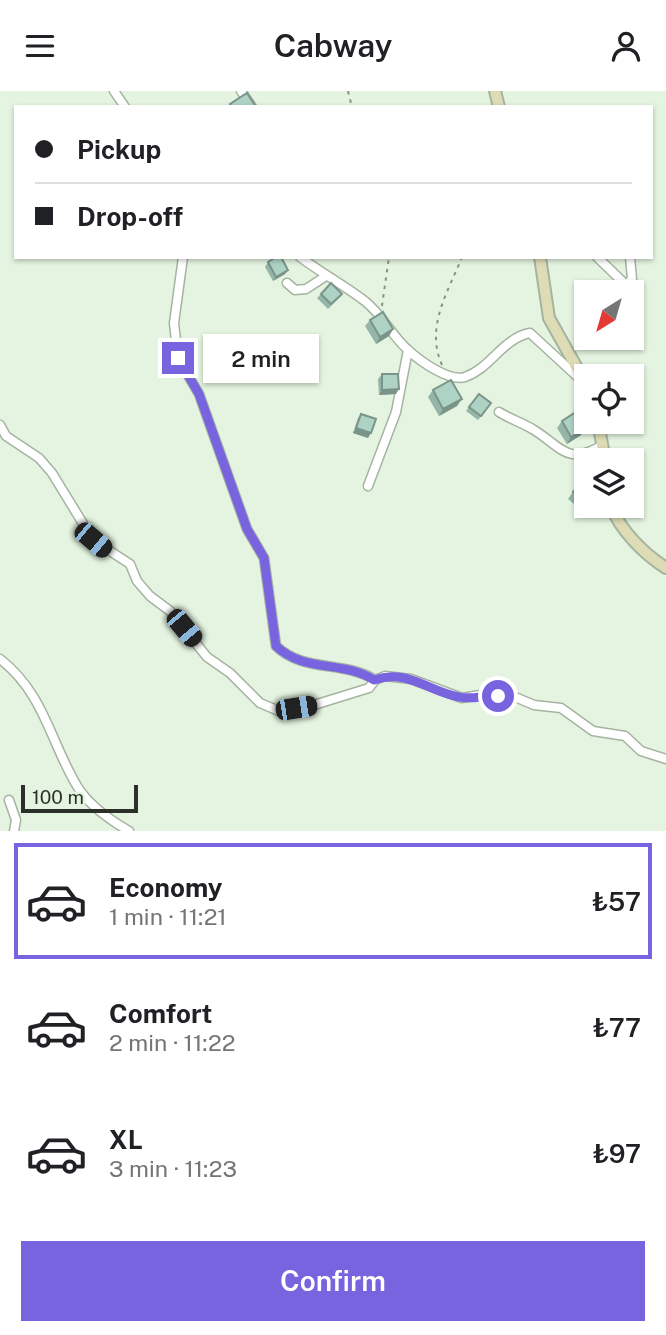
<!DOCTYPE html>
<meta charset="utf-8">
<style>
:root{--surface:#fff;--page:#f2f2f2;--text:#202124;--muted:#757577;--line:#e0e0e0;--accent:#7964df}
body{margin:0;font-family:"Public Sans",sans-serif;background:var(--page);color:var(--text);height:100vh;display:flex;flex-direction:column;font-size:26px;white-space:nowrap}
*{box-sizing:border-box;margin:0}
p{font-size:23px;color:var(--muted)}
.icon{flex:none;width:38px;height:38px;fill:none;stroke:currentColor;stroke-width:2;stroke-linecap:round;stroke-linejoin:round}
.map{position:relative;height:740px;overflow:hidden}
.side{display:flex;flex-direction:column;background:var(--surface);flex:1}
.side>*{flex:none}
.top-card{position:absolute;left:14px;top:14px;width:639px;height:154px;border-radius:0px;box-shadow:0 2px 5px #0004;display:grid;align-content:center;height:154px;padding:0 21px;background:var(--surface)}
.needle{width:46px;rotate:217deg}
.fabs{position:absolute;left:574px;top:189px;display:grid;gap:14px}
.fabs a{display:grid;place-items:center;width:70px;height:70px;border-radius:0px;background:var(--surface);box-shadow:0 2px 5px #0004;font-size:35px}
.scale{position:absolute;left:21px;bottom:18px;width:117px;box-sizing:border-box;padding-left:7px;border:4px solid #2b3129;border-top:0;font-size:19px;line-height:24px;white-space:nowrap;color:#2b3129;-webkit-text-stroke:5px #e4f4e0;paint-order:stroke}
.end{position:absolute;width:32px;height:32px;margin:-16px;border:9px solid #7964df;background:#fff;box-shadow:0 0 0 4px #fff}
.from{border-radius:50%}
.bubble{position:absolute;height:49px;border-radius:0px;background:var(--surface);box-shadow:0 2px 5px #0004;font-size:23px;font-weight:600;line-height:49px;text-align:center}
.car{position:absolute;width:21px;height:42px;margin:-21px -10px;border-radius:9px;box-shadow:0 0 5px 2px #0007;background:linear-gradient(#222 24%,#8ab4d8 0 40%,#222 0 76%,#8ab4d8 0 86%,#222 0)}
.top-card b{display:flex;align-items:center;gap:24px;height:66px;font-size:26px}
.top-card b+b{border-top:2px solid var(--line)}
.top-card i{width:18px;height:18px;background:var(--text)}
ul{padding:12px 0 0;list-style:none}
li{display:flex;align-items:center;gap:21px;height:116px;margin:0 14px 10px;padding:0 7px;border:4px solid transparent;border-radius:0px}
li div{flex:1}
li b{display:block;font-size:26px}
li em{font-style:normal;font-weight:600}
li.active{border-color:var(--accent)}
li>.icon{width:63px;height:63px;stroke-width:1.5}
.primary-button{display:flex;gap:14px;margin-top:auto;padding:14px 21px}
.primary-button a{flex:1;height:80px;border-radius:0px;background:var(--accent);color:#fff;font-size:28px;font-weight:600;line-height:80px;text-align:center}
header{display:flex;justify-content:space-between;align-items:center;height:91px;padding:0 21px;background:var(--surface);font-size:32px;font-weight:600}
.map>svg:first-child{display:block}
</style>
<header><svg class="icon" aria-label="menu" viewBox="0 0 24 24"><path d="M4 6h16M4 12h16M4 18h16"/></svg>Cabway<svg class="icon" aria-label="person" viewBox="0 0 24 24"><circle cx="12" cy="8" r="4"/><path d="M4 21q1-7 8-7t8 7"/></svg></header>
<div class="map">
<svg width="666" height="740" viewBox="0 0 666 740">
<rect width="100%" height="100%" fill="#e4f4e0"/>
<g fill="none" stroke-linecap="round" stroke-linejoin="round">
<g stroke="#a5b4a1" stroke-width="11">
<g id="street">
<polyline points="114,0 125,16"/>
<polyline points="241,0 252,16"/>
<path d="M 300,166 C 321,182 346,195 366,211 C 383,225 392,245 408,259 C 420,270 449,291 465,286 C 491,277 503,247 530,242 L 581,289"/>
<polyline points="597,166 626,194 632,188 630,166"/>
<polyline points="287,192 295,199 306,198 326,185"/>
<path d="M 499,321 C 510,328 523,332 534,339 C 563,357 567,375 603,354"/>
<path d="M 0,334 L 6,345 L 39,367 L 52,382 L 93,449 L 130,473 L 137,490 L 150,505 L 170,520 L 207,566 L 230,582 L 260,612 L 279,620 L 314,614 L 369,597 L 375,589 C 343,569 304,582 276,555 L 264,467 L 247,438 L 199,303 L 178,267 L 174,232 L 183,166"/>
<polyline points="368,395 396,321 408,259"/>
<path d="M 0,568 C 44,602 50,650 77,695 C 89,715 110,729 129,740"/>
<polyline points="375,589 385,585 411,588 462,607 480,604 515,606 534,614 561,617 593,640 625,645 641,660 666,668"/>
<polyline points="9,709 16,729 14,740"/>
</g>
</g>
<g stroke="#a5b4a1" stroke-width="14">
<g id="secondary">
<polyline points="495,0 499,16"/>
<polyline points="540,166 549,227 586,293"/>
<polyline points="598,331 605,369"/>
<path d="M 611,415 C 620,439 644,463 666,477"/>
</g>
</g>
<g stroke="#889385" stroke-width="2" stroke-dasharray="3.5 5" stroke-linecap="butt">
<polyline points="348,0 352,16"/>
<polyline points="382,215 389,166"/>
<path d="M 442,274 C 425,236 448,201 462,166"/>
</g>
<use href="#street" stroke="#fff" stroke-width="8"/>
<use href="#secondary" stroke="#dddcb4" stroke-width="10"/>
</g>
<g fill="#96b5a9">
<polygon points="268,171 288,179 285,183 273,190 265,176"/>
<polygon points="321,203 339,207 328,218 317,207"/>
<polygon points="370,229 393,238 389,245 376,253 365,235"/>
<polygon points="382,283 396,303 379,304 378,288"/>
<polygon points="433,299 457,315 439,325 428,306"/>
<polygon points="479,303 491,312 478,329 466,320"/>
<polygon points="361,323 368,347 353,342 358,327"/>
<polygon points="562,330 581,344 567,353 557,337"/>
<polygon points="586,368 604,369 586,369 586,378 583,372"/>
<polygon points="586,392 586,413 581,419 568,408 573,401"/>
</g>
<g fill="#7a9489">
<polygon points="288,179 285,183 273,190 276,186"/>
<polygon points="393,238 389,245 376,253 380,246"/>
<polygon points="399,298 396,303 379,304 382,299"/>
<polygon points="462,308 457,315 439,325 443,318"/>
<polygon points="356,337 371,342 368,347 353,342"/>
<polygon points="586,337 581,344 567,353 571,346"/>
</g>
<g fill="#aed3c4" stroke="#7a9489" stroke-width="2">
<polygon points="247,2 256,16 232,16 230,13"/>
<polygon points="276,166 281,166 288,179 276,186 268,171"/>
<polygon points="331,192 342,203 331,213 321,203"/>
<polygon points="383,221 393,238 380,246 370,229"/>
<polygon points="382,283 398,283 399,298 382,299"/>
<polygon points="451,289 462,308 443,318 433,299"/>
<polygon points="479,303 491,312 481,325 469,316"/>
<polygon points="576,321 586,337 571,346 562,330"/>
<polygon points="361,323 376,328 371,342 356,337"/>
<polygon points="599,360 604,369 587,369 586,368"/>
<polygon points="625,362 629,369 614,369 613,368"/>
<polygon points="632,389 640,402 632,406"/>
<polygon points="583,390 586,392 586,412 573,401"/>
</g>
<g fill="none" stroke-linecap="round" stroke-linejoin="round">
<path stroke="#7964df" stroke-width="9" d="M 178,267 L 199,303 L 247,438 L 264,467 L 276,555 C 304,582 343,569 374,589 C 407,577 429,601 459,606 C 471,609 485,604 498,605"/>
</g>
</svg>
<div class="fabs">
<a><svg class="needle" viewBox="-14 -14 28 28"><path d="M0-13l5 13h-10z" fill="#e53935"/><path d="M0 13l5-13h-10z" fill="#757577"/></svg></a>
<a><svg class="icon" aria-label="locate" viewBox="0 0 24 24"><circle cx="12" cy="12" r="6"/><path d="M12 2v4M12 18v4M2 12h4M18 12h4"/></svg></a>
<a><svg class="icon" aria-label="layers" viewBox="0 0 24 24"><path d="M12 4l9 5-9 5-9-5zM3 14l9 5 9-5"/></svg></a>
</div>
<div class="scale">100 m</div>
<i class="end from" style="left:498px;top:605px"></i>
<i class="end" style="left:178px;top:267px"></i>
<div class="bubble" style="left:203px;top:243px;width:116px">2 min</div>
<i class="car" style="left:93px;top:449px;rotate:130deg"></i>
<i class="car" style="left:184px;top:537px;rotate:140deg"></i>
<i class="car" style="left:296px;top:617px;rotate:81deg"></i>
<div class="top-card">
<b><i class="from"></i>Pickup</b>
<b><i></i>Drop-off</b>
</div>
</div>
<section class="side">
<ul>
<li class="active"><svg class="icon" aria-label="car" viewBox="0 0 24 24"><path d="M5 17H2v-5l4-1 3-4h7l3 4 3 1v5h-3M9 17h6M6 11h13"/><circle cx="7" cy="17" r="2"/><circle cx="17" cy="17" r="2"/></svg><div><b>Economy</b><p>1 min · 11:21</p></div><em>₺57</em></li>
<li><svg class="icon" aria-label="car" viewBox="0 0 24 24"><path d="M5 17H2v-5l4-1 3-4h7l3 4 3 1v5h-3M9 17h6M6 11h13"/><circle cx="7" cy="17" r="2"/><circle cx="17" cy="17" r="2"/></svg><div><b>Comfort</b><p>2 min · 11:22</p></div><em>₺77</em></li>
<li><svg class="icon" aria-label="car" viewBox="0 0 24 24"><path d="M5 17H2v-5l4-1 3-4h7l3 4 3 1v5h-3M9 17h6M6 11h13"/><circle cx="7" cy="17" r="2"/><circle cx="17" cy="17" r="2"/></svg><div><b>XL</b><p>3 min · 11:23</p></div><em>₺97</em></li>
</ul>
<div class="primary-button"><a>Confirm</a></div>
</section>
